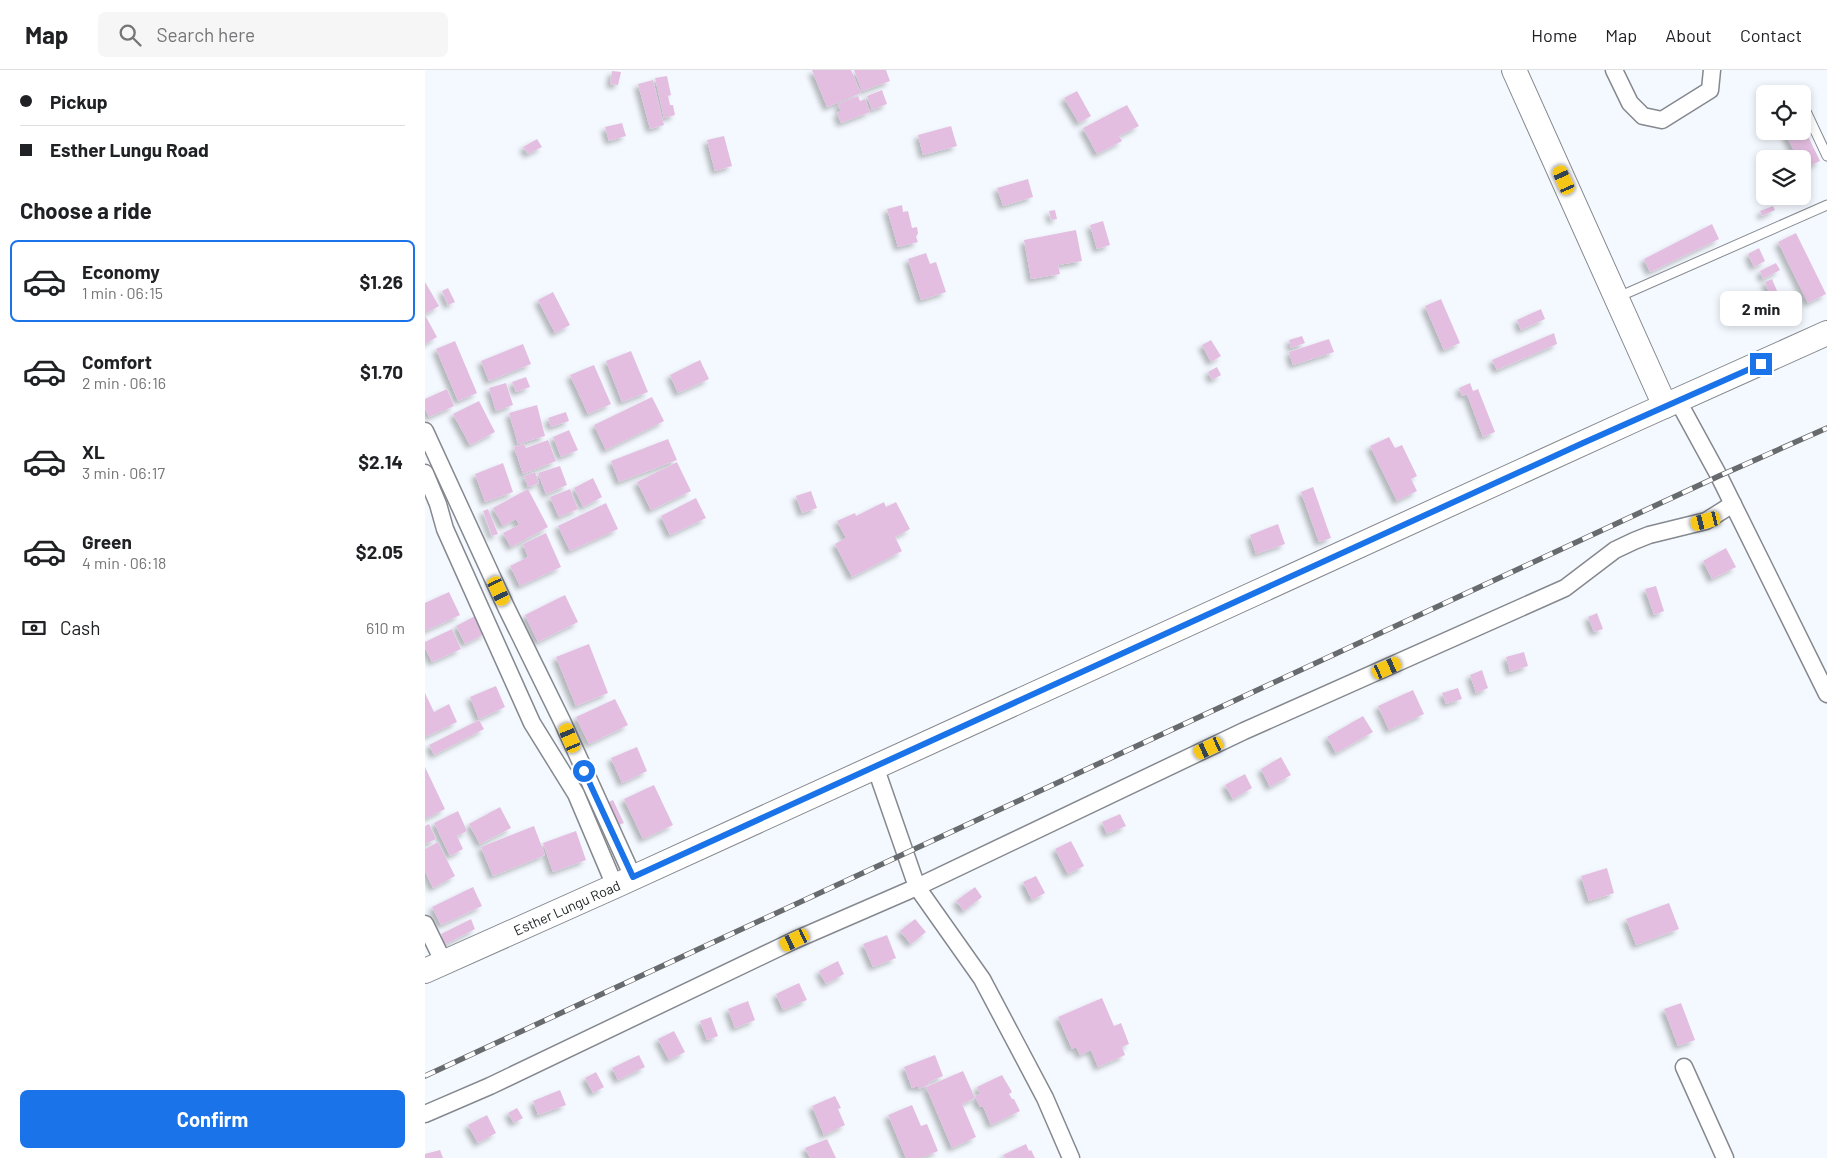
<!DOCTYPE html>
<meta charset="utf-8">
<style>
:root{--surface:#fff;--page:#f6f6f6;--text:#202124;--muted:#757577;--line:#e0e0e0;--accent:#1a73e8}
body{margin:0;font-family:Barlow,sans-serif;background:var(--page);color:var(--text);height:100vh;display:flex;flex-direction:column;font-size:19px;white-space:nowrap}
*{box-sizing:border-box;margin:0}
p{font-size:16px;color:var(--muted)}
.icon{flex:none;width:28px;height:28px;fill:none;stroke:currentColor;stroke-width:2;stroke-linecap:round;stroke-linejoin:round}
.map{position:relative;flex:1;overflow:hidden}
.side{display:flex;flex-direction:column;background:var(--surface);width:425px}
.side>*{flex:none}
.top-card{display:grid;align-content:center;height:110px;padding:0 20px;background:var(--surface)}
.buttons{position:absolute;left:1331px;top:15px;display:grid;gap:10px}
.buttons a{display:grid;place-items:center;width:55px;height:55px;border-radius:8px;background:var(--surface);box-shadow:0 2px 8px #0003;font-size:25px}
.end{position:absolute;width:22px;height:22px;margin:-11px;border:6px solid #1a73e8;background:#fff;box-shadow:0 0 0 2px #fff}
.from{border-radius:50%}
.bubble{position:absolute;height:35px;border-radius:8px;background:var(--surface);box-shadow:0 2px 8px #0003;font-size:16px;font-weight:700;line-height:35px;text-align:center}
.car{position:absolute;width:15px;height:30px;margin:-15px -8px;border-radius:6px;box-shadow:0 0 4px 1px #0007;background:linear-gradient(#f5c518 24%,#345 0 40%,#f5c518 0 76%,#345 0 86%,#f5c518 0)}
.top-card b{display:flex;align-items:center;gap:18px;height:48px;font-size:19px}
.top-card b+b{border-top:1px solid var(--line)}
.top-card i{width:12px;height:12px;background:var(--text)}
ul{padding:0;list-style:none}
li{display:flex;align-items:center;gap:15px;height:82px;margin:0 10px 8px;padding:0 10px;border:2px solid transparent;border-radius:8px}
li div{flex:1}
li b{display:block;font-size:19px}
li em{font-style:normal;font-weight:700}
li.current{border-color:var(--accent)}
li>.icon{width:45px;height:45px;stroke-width:1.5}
h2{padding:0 20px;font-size:22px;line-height:60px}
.pay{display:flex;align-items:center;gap:12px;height:55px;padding:0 20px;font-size:19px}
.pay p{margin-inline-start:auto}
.primary-button{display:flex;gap:10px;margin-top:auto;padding:10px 20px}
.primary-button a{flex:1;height:58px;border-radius:8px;background:var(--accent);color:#fff;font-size:20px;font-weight:700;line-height:58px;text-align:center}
header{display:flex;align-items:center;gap:30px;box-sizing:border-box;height:70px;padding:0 25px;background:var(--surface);border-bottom:1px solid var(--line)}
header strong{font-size:24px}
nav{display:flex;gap:28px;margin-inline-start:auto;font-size:18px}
.search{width:350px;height:45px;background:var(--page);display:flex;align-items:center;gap:12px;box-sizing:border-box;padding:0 18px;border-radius:8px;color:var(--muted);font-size:19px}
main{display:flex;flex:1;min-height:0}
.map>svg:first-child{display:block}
</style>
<header>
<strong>Map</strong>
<div class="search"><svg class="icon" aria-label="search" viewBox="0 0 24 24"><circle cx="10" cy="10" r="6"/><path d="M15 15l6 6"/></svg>Search here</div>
<nav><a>Home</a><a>Map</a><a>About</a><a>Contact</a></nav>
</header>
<main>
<section class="side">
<div class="top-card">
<b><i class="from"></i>Pickup</b>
<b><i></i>Esther Lungu Road</b>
</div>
<h2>Choose a ride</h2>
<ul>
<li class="current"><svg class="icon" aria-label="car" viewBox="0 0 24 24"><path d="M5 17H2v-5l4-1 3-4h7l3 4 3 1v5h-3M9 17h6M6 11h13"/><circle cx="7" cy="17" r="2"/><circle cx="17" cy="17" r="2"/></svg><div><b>Economy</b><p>1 min · 06:15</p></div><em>$1.26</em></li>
<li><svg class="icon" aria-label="car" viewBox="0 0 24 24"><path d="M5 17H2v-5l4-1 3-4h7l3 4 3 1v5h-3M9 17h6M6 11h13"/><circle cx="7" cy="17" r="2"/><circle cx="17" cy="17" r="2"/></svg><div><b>Comfort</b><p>2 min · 06:16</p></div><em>$1.70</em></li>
<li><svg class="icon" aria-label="car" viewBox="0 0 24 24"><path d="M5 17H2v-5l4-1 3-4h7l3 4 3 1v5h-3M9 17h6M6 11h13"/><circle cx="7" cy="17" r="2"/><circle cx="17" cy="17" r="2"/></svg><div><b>XL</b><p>3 min · 06:17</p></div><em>$2.14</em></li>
<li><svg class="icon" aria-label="car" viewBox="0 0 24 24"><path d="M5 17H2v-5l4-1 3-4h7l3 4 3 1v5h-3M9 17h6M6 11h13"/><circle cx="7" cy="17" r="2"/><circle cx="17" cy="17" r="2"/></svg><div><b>Green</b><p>4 min · 06:18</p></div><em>$2.05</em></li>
</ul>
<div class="pay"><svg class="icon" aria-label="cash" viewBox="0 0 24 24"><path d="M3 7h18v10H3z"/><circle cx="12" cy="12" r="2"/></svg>Cash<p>610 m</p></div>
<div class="primary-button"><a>Confirm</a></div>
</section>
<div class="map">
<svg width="1402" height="1088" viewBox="0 0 1402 1088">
<defs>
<filter id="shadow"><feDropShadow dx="-4" dy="4" stdDeviation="2.5" flood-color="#0004"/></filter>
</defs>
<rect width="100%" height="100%" fill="#f4f9ff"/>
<g fill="#e4bee1" filter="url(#shadow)">
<polygon points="387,0 426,0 436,23 402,37"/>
<polygon points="429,0 461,0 465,11 437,21"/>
<polygon points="187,1 196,2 193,15 185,14"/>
<polygon points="242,6 246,25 243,26 245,35 248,35 250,45 239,48 230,8"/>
<polygon points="228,10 239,55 225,59 213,14"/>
<polygon points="457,20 462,34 447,40 442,26"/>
<polygon points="652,21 666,46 654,53 639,28"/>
<polygon points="433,26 435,31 440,29 445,42 416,53 412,43 416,41 413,34"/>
<polygon points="702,35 714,56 694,66 697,71 672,84 658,58"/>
<polygon points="197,53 201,66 184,71 180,57"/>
<polygon points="526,56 532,76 498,85 493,65"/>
<polygon points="1378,56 1395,91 1378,99 1378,89 1373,89 1359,61 1378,61"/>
<polygon points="299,66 307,96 290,101 282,70"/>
<polygon points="112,69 117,77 103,84 98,77"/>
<polygon points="603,109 608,127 578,136 572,118"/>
<polygon points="477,135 478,142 483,141 487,158 492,157 493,163 491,167 493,172 473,177 462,139"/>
<polygon points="1348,136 1350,140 1337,146 1335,141"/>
<polygon points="630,140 632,149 626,150 624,141"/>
<polygon points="678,151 685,175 672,179 665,155"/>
<polygon points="1287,154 1294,169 1225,202 1219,189"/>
<polygon points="651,160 657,191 633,195 635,204 606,209 599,170"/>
<polygon points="1371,163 1401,224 1383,233 1353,172"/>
<polygon points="1334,178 1340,191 1329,197 1323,184"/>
<polygon points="501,183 505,194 511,192 521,222 496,230 483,189"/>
<polygon points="1351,193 1355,200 1338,209 1335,201"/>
<polygon points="1347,209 1358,235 1351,238 1340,212"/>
<polygon points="0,212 14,236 0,244"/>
<polygon points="23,218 30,232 23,235 17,221"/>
<polygon points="128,222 145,255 130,263 113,230"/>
<polygon points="1016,229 1035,273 1019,280 1000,236"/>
<polygon points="1116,239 1120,249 1096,260 1092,250"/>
<polygon points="0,245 12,267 0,274"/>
<polygon points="1129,263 1132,274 1072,300 1067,290"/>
<polygon points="877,266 880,273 866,278 864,270"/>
<polygon points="904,269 909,282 868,295 864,282"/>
<polygon points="786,270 796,286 786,292 777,275"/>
<polygon points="30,271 52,323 33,331 11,279"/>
<polygon points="98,274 106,294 64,311 56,291"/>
<polygon points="206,281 223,322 197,332 181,291"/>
<polygon points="275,290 284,309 253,323 245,305"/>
<polygon points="169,295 186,334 163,344 145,305"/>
<polygon points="792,297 796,305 787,310 783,302"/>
<polygon points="101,307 105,317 91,322 87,312"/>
<polygon points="81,313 88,335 71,341 64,318"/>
<polygon points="1045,313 1048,321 1053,319 1070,362 1058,367 1042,324 1037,326 1034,318"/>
<polygon points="22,319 29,336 4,347 0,338 0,329"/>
<polygon points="227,327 239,351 181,380 169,355"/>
<polygon points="54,331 70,362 45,375 28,344"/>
<polygon points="112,335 120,366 93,374 84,343"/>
<polygon points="141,342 144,351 126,357 123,348"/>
<polygon points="144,360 153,380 136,387 128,367"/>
<polygon points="964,367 970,378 977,375 992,406 986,409 992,421 972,431 945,376"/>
<polygon points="243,369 252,390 194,412 186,391"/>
<polygon points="123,370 131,391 98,404 89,377 99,374 101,378"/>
<polygon points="252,392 266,421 226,440 212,412"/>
<polygon points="78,393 88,422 60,432 50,404"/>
<polygon points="135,396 142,415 121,424 113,403"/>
<polygon points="110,402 114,413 103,417 99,406"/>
<polygon points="168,408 177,427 158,437 149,418"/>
<polygon points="888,417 906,468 894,472 876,422"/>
<polygon points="103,419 123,457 86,477 78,463 94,455 91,449 78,456 68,438"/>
<polygon points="145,419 153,439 134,447 125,427"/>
<polygon points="386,421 392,438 377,443 371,426"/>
<polygon points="271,428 281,448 245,465 236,446"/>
<polygon points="459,432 461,437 471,432 485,459 470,467 477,481 427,507 410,474 421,468 412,451 430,443 431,446"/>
<polygon points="181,433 193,459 145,481 133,456"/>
<polygon points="63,439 73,464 67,466 58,441"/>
<polygon points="853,454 860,474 831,484 825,465"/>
<polygon points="121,463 136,497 95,516 85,496 103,487 98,474"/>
<polygon points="1301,478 1311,497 1287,509 1278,491"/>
<polygon points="1231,516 1239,541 1229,545 1220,519"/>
<polygon points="24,522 35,545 0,561 0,533"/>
<polygon points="140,525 153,552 113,572 100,545"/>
<polygon points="1172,543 1178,559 1169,562 1163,547"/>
<polygon points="52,545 61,563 40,574 31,556"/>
<polygon points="27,559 36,579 7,592 0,578 0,572"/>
<polygon points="164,574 183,623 151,636 131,587"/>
<polygon points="1099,582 1103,596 1085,602 1081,587"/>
<polygon points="1057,600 1063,618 1051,623 1045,605"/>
<polygon points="71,616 80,637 54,649 45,627"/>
<polygon points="1033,618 1037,629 1021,634 1017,623"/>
<polygon points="988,620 999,644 964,660 953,636"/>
<polygon points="0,623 9,642 24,634 32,652 0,667"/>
<polygon points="190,629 203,655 164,674 151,647"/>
<polygon points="938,646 948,662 911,683 902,667"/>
<polygon points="54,650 59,659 9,685 4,675"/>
<polygon points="212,677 222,701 197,713 186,688"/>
<polygon points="856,687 866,705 845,717 836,699"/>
<polygon points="0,697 20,739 0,749"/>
<polygon points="820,704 827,718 808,729 800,715"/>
<polygon points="229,715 248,755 218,769 199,729"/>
<polygon points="188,730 199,753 191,756 181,733"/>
<polygon points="75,737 86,758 55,774 44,754"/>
<polygon points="33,741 42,761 32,766 38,779 25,786 9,753"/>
<polygon points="695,744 701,756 682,764 677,752"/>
<polygon points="4,754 11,769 0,774 0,756"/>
<polygon points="109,756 120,785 68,806 56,777"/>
<polygon points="151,761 161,790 128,802 118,773"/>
<polygon points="646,771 659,796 643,804 630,779"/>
<polygon points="13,772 30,806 8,818 0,801 0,779"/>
<polygon points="1182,798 1189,823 1164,831 1156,806"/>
<polygon points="611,806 620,823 607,830 598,812"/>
<polygon points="48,817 57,836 16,855 7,837"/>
<polygon points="550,817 557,827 539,841 531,831"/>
<polygon points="1244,833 1254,859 1211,875 1201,849"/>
<polygon points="46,849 50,859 21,874 16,864"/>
<polygon points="490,849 501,862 486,874 475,861"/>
<polygon points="462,865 471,888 448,897 438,874"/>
<polygon points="413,891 419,904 401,914 394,901"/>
<polygon points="374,913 382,930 358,940 351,924"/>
<polygon points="677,928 689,956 696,953 704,974 697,977 700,985 673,997 666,980 655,985 651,977 647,979 633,947"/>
<polygon points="323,931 330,950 310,958 303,939"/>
<polygon points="1256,933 1270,970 1253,976 1239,939"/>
<polygon points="286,947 293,966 282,970 275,951"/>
<polygon points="249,961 260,982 244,990 233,969"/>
<polygon points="214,985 220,997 193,1010 187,998"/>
<polygon points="510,985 518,1006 504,1012 505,1014 494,1019 493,1016 487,1018 479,997"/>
<polygon points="538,1001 550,1028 537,1034 551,1067 527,1078 501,1017"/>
<polygon points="171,1002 179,1017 168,1023 160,1008"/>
<polygon points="577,1005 587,1022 584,1024 587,1029 589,1029 595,1041 566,1055 558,1036 555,1037 550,1026 555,1024 552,1017"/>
<polygon points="135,1020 141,1035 113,1045 108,1031"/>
<polygon points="410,1026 416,1038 413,1039 420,1055 399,1065 387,1036"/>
<polygon points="487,1035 496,1056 502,1054 513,1081 496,1088 481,1088 463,1045"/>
<polygon points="92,1038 98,1048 89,1053 83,1043"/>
<polygon points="62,1045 71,1063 53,1073 43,1055"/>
<polygon points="402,1069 411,1088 385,1088 380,1078"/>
<polygon points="601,1074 604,1081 606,1080 610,1088 580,1088 578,1085"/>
<polygon points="15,1080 18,1088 0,1088 0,1084"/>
</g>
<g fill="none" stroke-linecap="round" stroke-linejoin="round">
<g stroke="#85898f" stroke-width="11">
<g id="lane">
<polyline points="1378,35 1402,86"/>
<polyline points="1191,228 1402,135"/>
</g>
</g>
<g stroke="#85898f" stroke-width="19">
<g id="street">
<polyline points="1189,0 1205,33 1218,46 1237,50 1285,20 1287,0"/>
<polyline points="1253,331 1294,406 1402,624"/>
<polyline points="0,361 81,537 137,651 208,807"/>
<polyline points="0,403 13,434 20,459 107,653 151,724 190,816"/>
<polyline points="450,696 492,817 557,909 620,1028 646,1088"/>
<polyline points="0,854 19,893"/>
<polyline points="1259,997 1300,1088"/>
<polyline points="0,1044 65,1016 370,870 492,817 819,661 1140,518 1190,480 1209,471 1224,465 1281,451 1308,434"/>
</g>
</g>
<g stroke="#85898f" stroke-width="26">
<g id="secondary">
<polyline points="1089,0 1240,336"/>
<polyline points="0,901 190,816 1213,348 1402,263"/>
</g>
</g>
<use href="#lane" stroke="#fff" stroke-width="9"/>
<use href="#street" stroke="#fff" stroke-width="16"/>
<use href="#secondary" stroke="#fff" stroke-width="24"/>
<g stroke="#686b6e" stroke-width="5.5">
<polyline id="rail" points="0,1006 1294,406 1402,358"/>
</g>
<use href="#rail" stroke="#fff" stroke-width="4" stroke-dasharray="11" stroke-linecap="butt"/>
</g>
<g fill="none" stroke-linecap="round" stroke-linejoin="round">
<polyline stroke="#1a73e8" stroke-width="6" points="159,701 208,807 1158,373 1336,294"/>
</g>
<g text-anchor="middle" stroke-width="4.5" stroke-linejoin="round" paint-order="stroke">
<g font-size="14" fill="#1e2022" stroke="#fff">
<text transform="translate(142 838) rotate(-24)" y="5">Esther Lungu Road</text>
</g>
</g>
</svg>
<div class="buttons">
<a><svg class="icon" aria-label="locate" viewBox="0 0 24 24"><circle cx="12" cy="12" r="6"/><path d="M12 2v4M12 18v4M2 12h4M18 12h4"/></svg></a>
<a><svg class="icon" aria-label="layers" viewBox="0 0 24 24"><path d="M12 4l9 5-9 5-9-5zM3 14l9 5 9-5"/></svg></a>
</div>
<i class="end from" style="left:159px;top:701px"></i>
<i class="end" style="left:1336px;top:294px"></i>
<div class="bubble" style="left:1295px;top:221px;width:82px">2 min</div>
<i class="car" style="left:1139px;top:110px;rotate:336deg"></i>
<i class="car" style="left:1281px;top:451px;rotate:256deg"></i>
<i class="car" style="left:74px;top:521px;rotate:155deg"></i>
<i class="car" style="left:962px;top:598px;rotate:66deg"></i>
<i class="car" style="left:145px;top:668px;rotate:337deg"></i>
<i class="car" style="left:784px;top:678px;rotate:245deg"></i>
<i class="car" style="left:370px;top:870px;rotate:244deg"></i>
</div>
</main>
